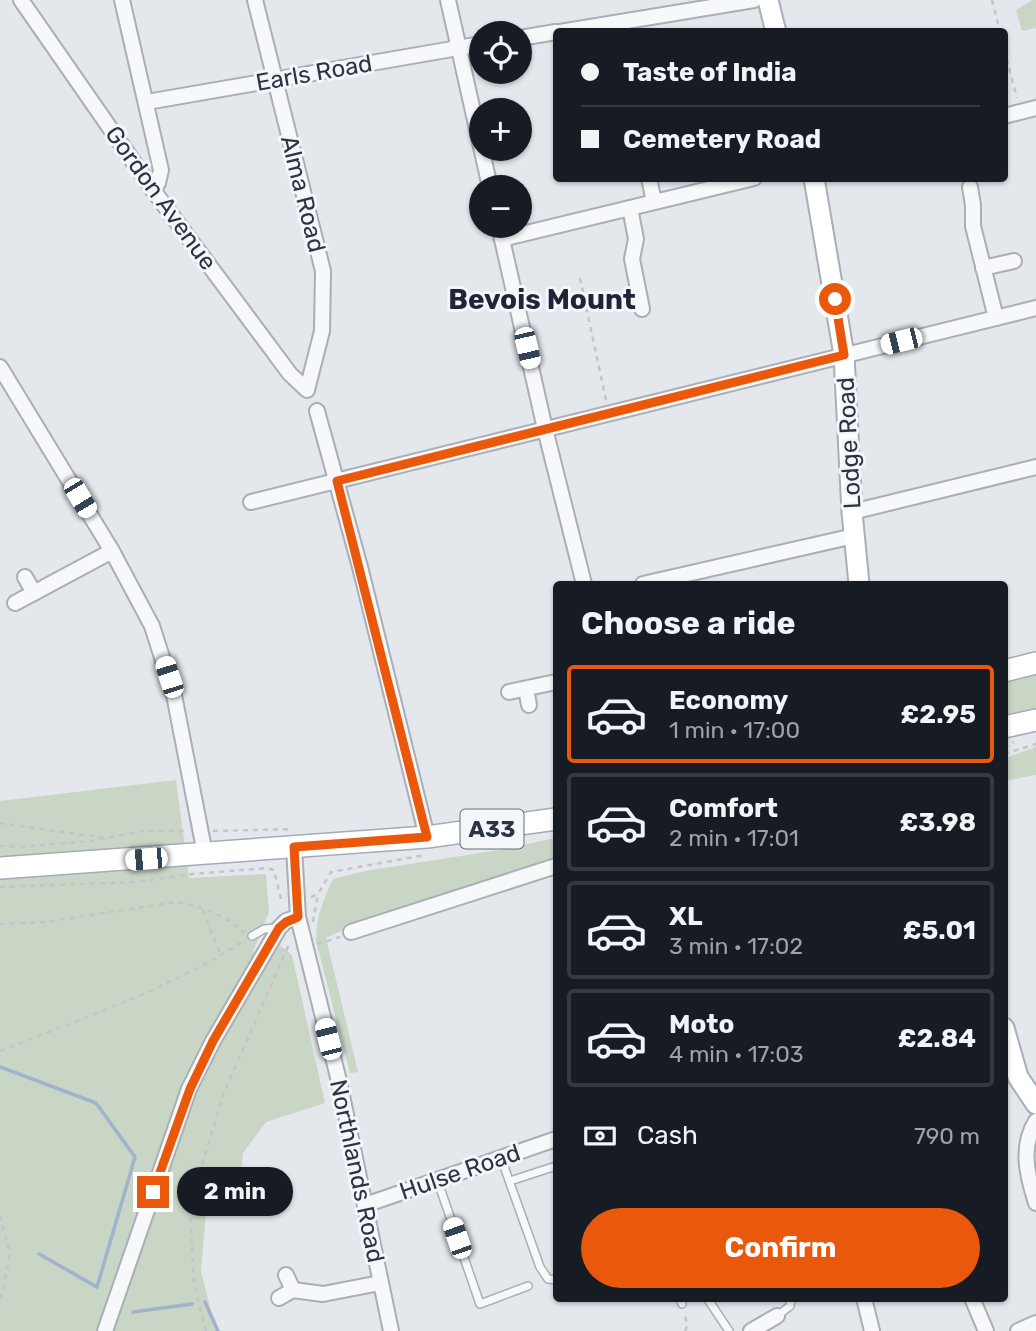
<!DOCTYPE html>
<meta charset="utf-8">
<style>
:root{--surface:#171b24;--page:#242831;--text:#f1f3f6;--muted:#9ea1a6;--line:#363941;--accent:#ea580c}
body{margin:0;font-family:Rubik,sans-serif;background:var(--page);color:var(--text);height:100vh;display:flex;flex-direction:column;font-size:26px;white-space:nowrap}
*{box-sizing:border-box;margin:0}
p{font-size:23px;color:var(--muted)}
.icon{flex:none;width:38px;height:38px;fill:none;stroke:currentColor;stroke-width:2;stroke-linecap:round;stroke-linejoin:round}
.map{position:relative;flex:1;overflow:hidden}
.side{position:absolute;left:553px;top:581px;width:455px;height:721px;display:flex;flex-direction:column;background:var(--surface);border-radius:7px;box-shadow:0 2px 5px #0004}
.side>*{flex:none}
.hud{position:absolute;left:553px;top:28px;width:455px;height:154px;border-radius:7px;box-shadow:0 2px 5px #0004;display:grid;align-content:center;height:154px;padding:0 28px;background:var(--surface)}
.controls{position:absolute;left:469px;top:21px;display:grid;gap:14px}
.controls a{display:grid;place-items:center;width:63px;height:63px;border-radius:50%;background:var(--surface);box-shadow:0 2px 5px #0004;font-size:35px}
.end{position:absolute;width:32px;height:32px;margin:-16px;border:9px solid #ea580c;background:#fff;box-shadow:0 0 0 4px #fff}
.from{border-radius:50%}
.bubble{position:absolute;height:49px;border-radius:24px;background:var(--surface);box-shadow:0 2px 5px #0004;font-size:23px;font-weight:700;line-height:49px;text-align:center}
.car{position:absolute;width:21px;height:42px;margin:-21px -10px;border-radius:9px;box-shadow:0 0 5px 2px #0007;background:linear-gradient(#fff 24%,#345 0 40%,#fff 0 76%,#345 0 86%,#fff 0)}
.hud b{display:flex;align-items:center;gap:24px;height:66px;font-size:26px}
.hud b+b{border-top:2px solid var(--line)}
.hud i{width:18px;height:18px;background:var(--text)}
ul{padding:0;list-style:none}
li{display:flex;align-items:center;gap:21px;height:98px;margin:0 14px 10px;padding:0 14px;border:4px solid var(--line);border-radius:7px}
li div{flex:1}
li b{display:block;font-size:26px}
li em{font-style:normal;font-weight:700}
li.active{border-color:var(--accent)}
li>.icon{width:63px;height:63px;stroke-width:1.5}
h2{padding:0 28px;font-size:32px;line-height:84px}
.pay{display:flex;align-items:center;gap:18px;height:77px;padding:0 28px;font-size:26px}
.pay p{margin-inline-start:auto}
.action{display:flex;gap:14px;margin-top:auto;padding:14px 28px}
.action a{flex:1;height:80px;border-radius:42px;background:var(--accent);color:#fff;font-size:28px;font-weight:700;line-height:80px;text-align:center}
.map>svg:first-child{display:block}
</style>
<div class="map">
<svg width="1036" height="1331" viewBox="0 0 1036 1331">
<rect width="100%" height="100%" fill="#e4e7ec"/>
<g fill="#c9d6c5">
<polygon points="1033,0 1036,0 1036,28 1022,31 1016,10"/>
<polygon points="1036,671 1036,709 1005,716 1004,679"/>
<polygon points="1036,747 1036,775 1005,781 1005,758"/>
<polygon points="176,780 189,878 266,874 269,912 253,952 268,962 278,944 292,955 325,1103 266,1122 243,1153 239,1189 206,1212 201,1271 216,1331 0,1331 0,801"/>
<path d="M 556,838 L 556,862 L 357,923 L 326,938 L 358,1072 L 350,1073 L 316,941 C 316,917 323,900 333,879 L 365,871 L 499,850 Z"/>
</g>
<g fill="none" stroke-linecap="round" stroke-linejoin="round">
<g stroke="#9fb4cc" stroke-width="3.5">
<polyline points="0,1067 96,1103 135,1157 97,1287 39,1254"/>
<polyline points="205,1302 218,1331"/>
<polyline points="133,1312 192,1304"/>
</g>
<g stroke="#a9aeb7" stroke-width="10">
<g id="lane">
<polyline points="252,936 264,929 277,928"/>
<polyline points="501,1158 540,1267 548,1279 556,1280"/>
<polyline points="437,1179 480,1304 528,1286"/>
<polyline points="510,1181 556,1166"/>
<polyline points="680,1298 682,1304"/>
<polyline points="709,1301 729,1331"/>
<polyline points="777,1316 790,1306 791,1298"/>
</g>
</g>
<g stroke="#a9aeb7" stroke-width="18">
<g id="street">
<polyline points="21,0 153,190 290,374 307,390 322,331 323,271 255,0"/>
<polyline points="122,0 161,170 158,183 153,190"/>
<polyline points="448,0 490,187"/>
<polyline points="560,32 754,0"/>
<polyline points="520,38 556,32"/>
<polyline points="147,102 481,44"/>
<polyline points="1004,116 1036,108"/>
<polyline points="649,178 654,202"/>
<polyline points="970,187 973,205 973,226 996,318"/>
<polyline points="630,208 636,239 632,259 642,309"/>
<polyline points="499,226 545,429 584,584"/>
<polyline points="502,239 754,178"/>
<polyline points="983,268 1014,261"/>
<polyline points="0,367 112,551 152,626 174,695 205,854"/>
<polyline points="317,411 360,567 427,837"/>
<polyline points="251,502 1036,308"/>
<polyline points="852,512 1036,467"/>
<polyline points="25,577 34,593"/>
<polyline points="643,584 854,536"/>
<polyline points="15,603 112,551"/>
<polyline points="526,689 529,705"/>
<polyline points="509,692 556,682"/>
<polyline points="294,847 298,917 339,1081 391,1331"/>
<polyline points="351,932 556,866"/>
<path d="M 1036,1121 C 1020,1147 1027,1175 1036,1203"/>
<polyline points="365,1205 556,1139"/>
<polyline points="286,1275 293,1290"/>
<polyline points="279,1298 293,1290 323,1294 380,1283"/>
<polyline points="864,1298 872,1331"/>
<polyline points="972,1298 986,1331"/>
<polyline points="105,1331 189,1089 213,1041 279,928 286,921 298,917"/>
<polyline points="751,1331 777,1316"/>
<polyline points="1018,1331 1036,1323"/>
</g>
</g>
<g stroke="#a9aeb7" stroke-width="23">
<g id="secondary">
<polyline points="768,0 776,32"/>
<polyline points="814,178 844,355 852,512 859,584"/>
<polyline points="1004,1028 1018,1077 1036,1104"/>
</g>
</g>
<g stroke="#a3abb8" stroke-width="24">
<g id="primary">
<polyline points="1004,671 1036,663"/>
<polyline points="1004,727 1036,720"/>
<polyline points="0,868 427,837 556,819"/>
</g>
</g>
<g stroke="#c2c5cb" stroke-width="2.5" stroke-dasharray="5 5" stroke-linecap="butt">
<polyline points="992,0 1000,32"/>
<polyline points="1004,49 1017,98"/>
<polyline points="580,278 606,400"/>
<polyline points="1004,748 1014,742"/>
<polyline points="1004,754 1036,744"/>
<polyline points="0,823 106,838"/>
<polyline points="213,831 293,829"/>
<polyline points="0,846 21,847 91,841 143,831 188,831"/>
<polyline points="0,887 136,882 193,874 267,868 274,870 281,899 283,898"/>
<polyline points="311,897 318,894 331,872 425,855"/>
<polyline points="203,910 221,956"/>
<polyline points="313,922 318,894"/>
<path d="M 0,924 L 46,922 L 176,902 C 195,904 232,918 244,933"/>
<polyline points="317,944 340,937"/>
<path d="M 0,1051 C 82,1018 171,989 245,940"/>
<polyline points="0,1216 10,1254 0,1304"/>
<polyline points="206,1331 194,1284 190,1205 223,1095 290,942"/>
<polyline points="685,1331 687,1326 685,1314"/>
</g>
<use href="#lane" stroke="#f7f8fa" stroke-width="7"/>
<use href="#street" stroke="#f7f8fa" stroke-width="14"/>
<use href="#secondary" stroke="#fff" stroke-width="19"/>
<use href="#primary" stroke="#fff" stroke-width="21"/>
</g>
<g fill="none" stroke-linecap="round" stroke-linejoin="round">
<polyline stroke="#ea580c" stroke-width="9" points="153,1192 190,1089 213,1041 279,928 286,922 298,917 294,847 427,837 337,481 844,355 835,299"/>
</g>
<g text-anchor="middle" stroke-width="6" stroke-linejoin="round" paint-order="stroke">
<rect fill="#f4f6f9" stroke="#676e7b" stroke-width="2" x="460.5" y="809.5" width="63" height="39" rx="5"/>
<g font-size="23" font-weight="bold" fill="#2b3445">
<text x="492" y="837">A33</text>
</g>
<g font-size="24" fill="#2b3445" stroke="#f4f6f9">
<text transform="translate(314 73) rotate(-10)" y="8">Earls Road</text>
<text transform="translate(303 194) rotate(76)" y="8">Alma Road</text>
<text transform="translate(161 198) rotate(54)" y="8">Gordon Avenue</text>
<text transform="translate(849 443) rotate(-93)" y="8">Lodge Road</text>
<text transform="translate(357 1171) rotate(78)" y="8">Northlands Road</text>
<text transform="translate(460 1172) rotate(-19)" y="8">Hulse Road</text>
</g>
<g font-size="28" font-weight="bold" fill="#1d2536" stroke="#f4f6f9">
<text x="542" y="309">Bevois Mount</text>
</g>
</g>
</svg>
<div class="controls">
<a><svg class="icon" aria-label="locate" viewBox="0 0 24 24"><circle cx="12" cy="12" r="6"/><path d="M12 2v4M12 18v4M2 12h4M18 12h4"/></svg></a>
<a>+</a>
<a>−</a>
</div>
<i class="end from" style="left:835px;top:299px"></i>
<i class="end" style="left:153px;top:1192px"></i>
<div class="bubble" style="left:177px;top:1167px;width:116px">2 min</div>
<i class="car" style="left:901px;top:341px;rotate:256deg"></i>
<i class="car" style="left:527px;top:348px;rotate:167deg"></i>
<i class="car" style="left:80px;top:498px;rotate:149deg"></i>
<i class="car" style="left:169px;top:677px;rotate:342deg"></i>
<i class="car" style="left:146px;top:859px;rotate:265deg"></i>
<i class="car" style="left:328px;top:1039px;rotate:346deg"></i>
<i class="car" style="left:457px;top:1238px;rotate:341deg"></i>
<div class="hud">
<b><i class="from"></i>Taste of India</b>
<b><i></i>Cemetery Road</b>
</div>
<section class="side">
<h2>Choose a ride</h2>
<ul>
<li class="active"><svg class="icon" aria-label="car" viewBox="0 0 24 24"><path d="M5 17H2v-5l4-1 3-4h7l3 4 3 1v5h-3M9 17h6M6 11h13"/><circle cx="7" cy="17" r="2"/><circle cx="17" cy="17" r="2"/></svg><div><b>Economy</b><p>1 min · 17:00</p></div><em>£2.95</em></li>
<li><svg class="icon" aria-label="car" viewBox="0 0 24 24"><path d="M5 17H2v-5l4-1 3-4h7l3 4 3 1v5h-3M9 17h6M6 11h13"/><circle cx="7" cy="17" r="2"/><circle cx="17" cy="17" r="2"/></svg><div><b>Comfort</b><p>2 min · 17:01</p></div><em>£3.98</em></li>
<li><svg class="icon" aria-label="car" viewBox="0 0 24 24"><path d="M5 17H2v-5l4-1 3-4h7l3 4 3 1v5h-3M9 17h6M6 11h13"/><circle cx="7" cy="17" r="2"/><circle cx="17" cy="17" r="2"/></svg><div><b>XL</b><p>3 min · 17:02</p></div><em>£5.01</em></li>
<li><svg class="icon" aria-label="car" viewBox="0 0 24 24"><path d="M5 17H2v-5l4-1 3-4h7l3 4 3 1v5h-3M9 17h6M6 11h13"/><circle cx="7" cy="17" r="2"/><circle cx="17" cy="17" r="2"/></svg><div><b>Moto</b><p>4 min · 17:03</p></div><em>£2.84</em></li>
</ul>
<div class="pay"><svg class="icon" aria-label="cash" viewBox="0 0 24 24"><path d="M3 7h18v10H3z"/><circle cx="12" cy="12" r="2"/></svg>Cash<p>790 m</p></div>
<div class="action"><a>Confirm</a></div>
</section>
</div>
